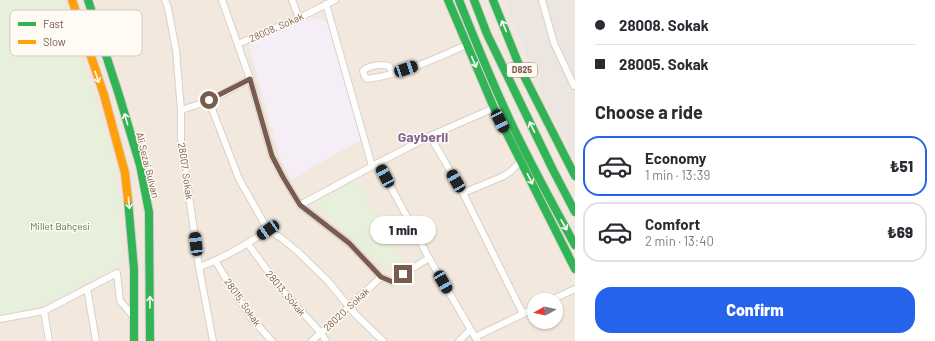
<!DOCTYPE html>
<meta charset="utf-8">
<style>
:root{--surface:#fff;--page:#f2f2f3;--text:#2b2b33;--muted:#7c7c81;--line:#e1e1e2;--accent:#2563eb}
body{margin:0;font-family:Barlow,sans-serif;background:var(--page);color:var(--text);height:100vh;display:flex;flex-direction:column;font-size:15px;white-space:nowrap}
*{box-sizing:border-box;margin:0}
p{font-size:13px;color:var(--muted)}
.icon{flex:none;width:22px;height:22px;fill:none;stroke:currentColor;stroke-width:2;stroke-linecap:round;stroke-linejoin:round}
.map{position:relative;flex:1;overflow:hidden}
.panel{display:flex;flex-direction:column;background:var(--surface);width:360px}
.panel>*{flex:none}
.guide{display:grid;align-content:center;height:88px;padding:0 20px;background:var(--surface)}
.needle{width:26px;rotate:262deg}
.fabs{position:absolute;left:527px;top:293px;display:grid;gap:8px}
.fabs a{display:grid;place-items:center;width:36px;height:36px;border-radius:50%;background:var(--surface);box-shadow:0 1px 3px #0004;font-size:20px}
.end{position:absolute;width:18px;height:18px;margin:-9px;border:5px solid #7a5c4d;background:#fff;box-shadow:0 0 0 2px #fff}
.from{border-radius:50%}
.bubble{position:absolute;height:28px;border-radius:14px;background:var(--surface);box-shadow:0 1px 3px #0004;font-size:13px;font-weight:800;line-height:28px;text-align:center}
.car{position:absolute;width:12px;height:24px;margin:-12px -6px;border-radius:5px;box-shadow:0 0 3px 1px #0007;background:linear-gradient(#222 24%,#8ab4d8 0 40%,#222 0 76%,#8ab4d8 0 86%,#222 0)}
.guide b{display:flex;align-items:center;gap:14px;height:38px;font-size:15px}
.guide b+b{border-top:1px solid var(--line)}
.guide i{width:10px;height:10px;background:var(--text)}
ul{padding:0;list-style:none}
li{display:flex;align-items:center;gap:12px;height:60px;margin:0 8px 6px;padding:0 12px;border:2px solid var(--line);border-radius:16px}
li div{flex:1}
li b{display:block;font-size:15px}
li em{font-style:normal;font-weight:800}
li.current{border-color:var(--accent)}
li>.icon{width:36px;height:36px;stroke-width:1.5}
h2{padding:0 20px;font-size:18px;line-height:48px}
.cta{display:flex;gap:8px;margin-top:auto;padding:8px 20px}
.cta a{flex:1;height:46px;border-radius:16px;background:var(--accent);color:#fff;font-size:16px;font-weight:800;line-height:46px;text-align:center}
main{display:flex;flex:1;min-height:0}
.map>svg:first-child{display:block}
</style>
<main>
<div class="map">
<svg width="575" height="341" viewBox="0 0 575 341">
<rect width="100%" height="100%" fill="#f9f5f0"/>
<path fill="#f2e8de" fill-rule="evenodd" d="M 0,0 L 575,0 L 575,341 L 0,341 ZM 534,300 L 556,300 L 556,322 L 534,322 Z"/>
<polygon fill="#ede5e0" points="504,0 575,0 575,161 546,104"/>
<polygon fill="#f6eef6" points="311,17 329,22 362,139 292,179 280,158 248,43"/>
<g fill="#e7f0db">
<polygon points="0,0 64,0 116,166 124,261 45,305 0,317"/>
<polygon points="356,179 406,268 396,270 385,268 348,235 316,203"/>
</g>
<g fill="none" stroke-linecap="round" stroke-linejoin="round">
<g stroke="#d7d1cb" stroke-width="8">
<g id="street">
<polyline points="165,0 168,8 176,50 181,110 181,145 188,188 199,267 213,341"/>
<polyline points="222,0 250,79 272,156 283,177 300,205 349,243 381,277 393,282 403,274 429,258"/>
<polyline points="292,0 299,18"/>
<polyline points="542,0 554,43 574,86 575,86"/>
<polyline points="326,4 372,166"/>
<polyline points="238,44 299,18 335,0"/>
<path d="M 393,73 L 389,66 C 382,64 368,65 363,71 C 364,74 364,77 367,79 C 400,75 435,59 466,45"/>
<polyline points="209,101 239,179 268,230 281,238 297,251 327,280 355,314 383,341"/>
<polyline points="181,110 209,101 250,79"/>
<polyline points="430,136 463,193 523,314 534,308"/>
<polyline points="378,163 429,258 475,337 478,341"/>
<polyline points="463,193 504,176 511,171 521,161"/>
<polyline points="300,205 378,163 430,136 494,108"/>
<polyline points="248,244 281,289 321,333 326,341"/>
<polyline points="216,262 236,295 252,319 272,341"/>
<path d="M 199,267 C 225,258 246,245 268,230"/>
<polyline points="87,288 96,341"/>
<polyline points="551,300 575,289"/>
<polyline points="44,311 49,341"/>
<polyline points="0,319 44,311 117,273 120,301 134,317"/>
<polyline points="475,337 523,314"/>
<polyline points="312,341 381,277"/>
<polyline points="459,341 470,330"/>
</g>
</g>
<g stroke="#d9d2cb" stroke-width="10">
<g id="fast">
<polyline points="88,0 119,95 140,165 149,212 150,341"/>
<polyline points="448,0 494,108 575,269"/>
<path d="M 459,0 C 476,43 494,87 514,129 C 533,168 554,207 575,245"/>
<polyline points="474,0 487,34 553,170 575,212"/>
<polyline points="493,0 521,70 575,176"/>
<polyline points="128,200 134,269 134,341"/>
</g>
</g>
<g stroke="#d9d2cb" stroke-width="10">
<polyline id="slow" points="72,0 104,95 125,173 128,200"/>
</g>
<use href="#street" stroke="#fefefd" stroke-width="6"/>
<use href="#fast" stroke="#30b455" stroke-width="8"/>
<use href="#slow" stroke="#ff9f0a" stroke-width="8"/>
</g>
<defs><path id="oneway-shaft" d="M-6 0H5M1.5-3L5.5 0L1.5 3" fill="none" stroke-width="1.6" stroke-linecap="round" stroke-linejoin="round"/></defs>
<g stroke="#fffaf3">
<use href="#oneway-shaft" transform="translate(504 26) rotate(-112)"/>
<use href="#oneway-shaft" transform="translate(474 62) rotate(67)"/>
<use href="#oneway-shaft" transform="translate(97 77) rotate(72)"/>
<use href="#oneway-shaft" transform="translate(126 119) rotate(-106)"/>
<use href="#oneway-shaft" transform="translate(532 127) rotate(-116)"/>
<use href="#oneway-shaft" transform="translate(530 179) rotate(63)"/>
<use href="#oneway-shaft" transform="translate(129 203) rotate(83)"/>
<use href="#oneway-shaft" transform="translate(564 225) rotate(61)"/>
<use href="#oneway-shaft" transform="translate(150 302) rotate(-90)"/>
</g>
<g fill="none" stroke-linecap="round" stroke-linejoin="round">
<polyline stroke="#7a5c4d" stroke-width="5" points="209,100 250,79 272,156 283,177 300,205 349,243 381,277 393,282 403,274"/>
</g>
<g text-anchor="middle" stroke-width="3" stroke-linejoin="round" paint-order="stroke">
<rect fill="#fffaf3" stroke="#a28b7f" stroke-width="1" x="507" y="63" width="30" height="14" rx="3"/>
<g font-size="9" font-weight="bold" fill="#7a5c4d">
<text x="522" y="73">D825</text>
</g>
<g font-size="10" fill="#7a5c4d" stroke="#fffaf3">
<text transform="translate(276 27) rotate(-24)" y="4">28008. Sokak</text>
<text transform="translate(148 165) rotate(76)" y="4">Ali Sezai Bulvarı</text>
<text transform="translate(186 171) rotate(82)" y="4">28007. Sokak</text>
<text transform="translate(286 293) rotate(50)" y="4">28013. Sokak</text>
<text transform="translate(243 302) rotate(55)" y="4">28015. Sokak</text>
<text transform="translate(346 309) rotate(-43)" y="4">28020. Sokak</text>
</g>
<g font-size="10" fill="#537a41" stroke="#fffaf3">
<text x="60" y="230">Millet Bahçesi</text>
</g>
<g font-size="14" font-weight="bold" fill="#846695" stroke="#fffaf3">
<text x="423" y="142">Gayberli</text>
</g>
</g>
<rect x="10" y="10" width="132" height="46" rx="6" fill="#fffaf3" stroke="#d7cbc1" stroke-width="1"/>
<rect x="18" y="22" width="18" height="4" fill="#30b455"/>
<rect x="18" y="40" width="18" height="4" fill="#ff9f0a"/>
<g font-size="11" fill="#7a5c4d">
<text x="43" y="28">Fast</text>
<text x="43" y="46">Slow</text>
</g>
</svg>
<div class="fabs">
<a><svg class="needle" viewBox="-14 -14 28 28"><path d="M0-13l5 13h-10z" fill="#e53935"/><path d="M0 13l5-13h-10z" fill="#7c7c81"/></svg></a>
</div>
<i class="end from" style="left:209px;top:100px"></i>
<i class="end" style="left:403px;top:274px"></i>
<div class="bubble" style="left:370px;top:216px;width:66px">1 min</div>
<i class="car" style="left:406px;top:69px;rotate:71deg"></i>
<i class="car" style="left:500px;top:121px;rotate:153deg"></i>
<i class="car" style="left:385px;top:176px;rotate:332deg"></i>
<i class="car" style="left:456px;top:181px;rotate:330deg"></i>
<i class="car" style="left:268px;top:230px;rotate:236deg"></i>
<i class="car" style="left:196px;top:244px;rotate:353deg"></i>
<i class="car" style="left:443px;top:282px;rotate:150deg"></i>
</div>
<section class="panel">
<div class="guide">
<b><i class="from"></i>28008. Sokak</b>
<b><i></i>28005. Sokak</b>
</div>
<h2>Choose a ride</h2>
<ul>
<li class="current"><svg class="icon" aria-label="car" viewBox="0 0 24 24"><path d="M5 17H2v-5l4-1 3-4h7l3 4 3 1v5h-3M9 17h6M6 11h13"/><circle cx="7" cy="17" r="2"/><circle cx="17" cy="17" r="2"/></svg><div><b>Economy</b><p>1 min · 13:39</p></div><em>₺51</em></li>
<li><svg class="icon" aria-label="car" viewBox="0 0 24 24"><path d="M5 17H2v-5l4-1 3-4h7l3 4 3 1v5h-3M9 17h6M6 11h13"/><circle cx="7" cy="17" r="2"/><circle cx="17" cy="17" r="2"/></svg><div><b>Comfort</b><p>2 min · 13:40</p></div><em>₺69</em></li>
</ul>
<div class="cta"><a>Confirm</a></div>
</section>
</main>
